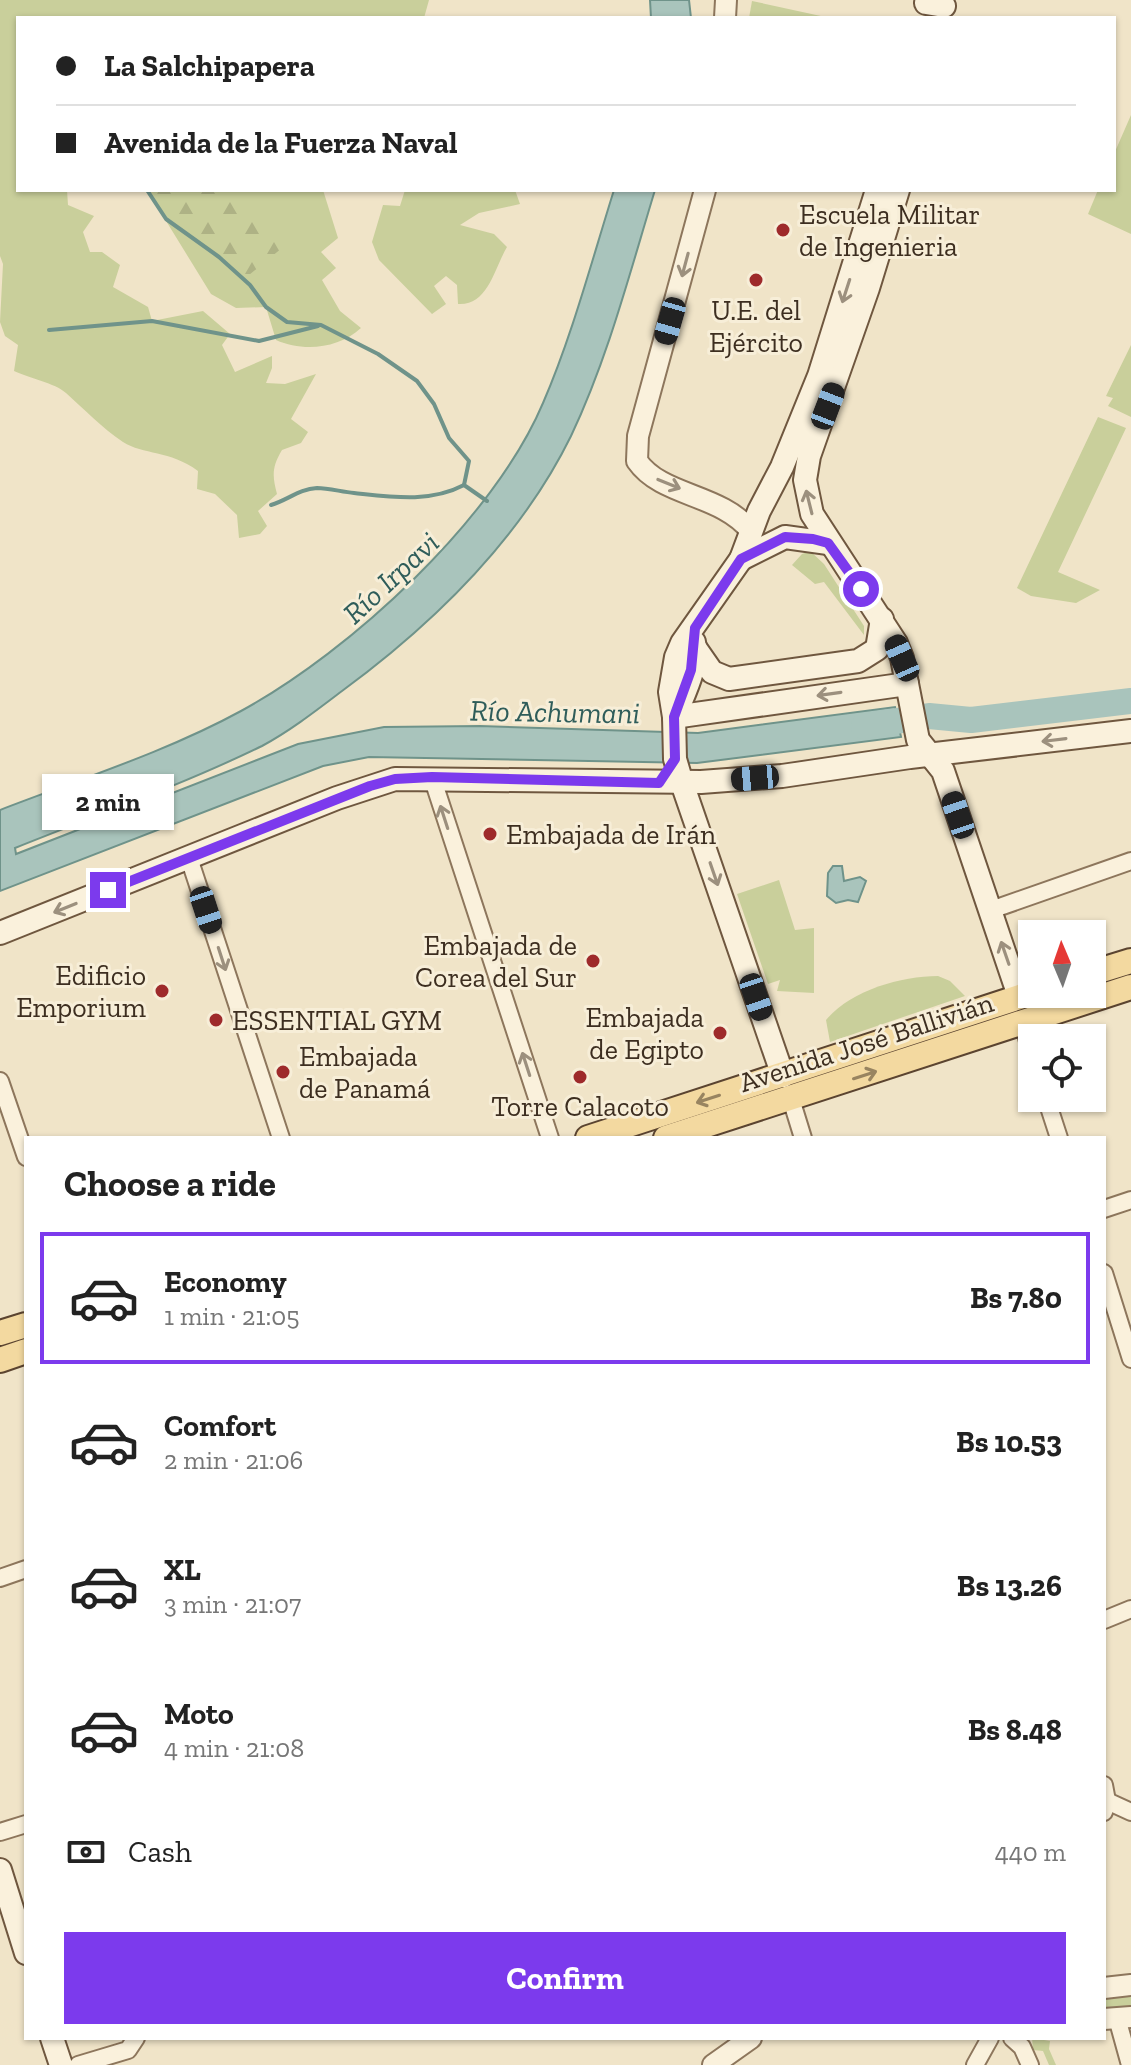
<!DOCTYPE html>
<meta charset="utf-8">
<style>
:root{--surface:#fff;--page:#f2f2f2;--text:#222;--muted:#767676;--line:#e0e0e0;--accent:#7c3aed}
body{margin:0;font-family:"Zilla Slab",serif;background:var(--page);color:var(--text);height:100vh;display:flex;flex-direction:column;font-size:30px;white-space:nowrap}
*{box-sizing:border-box;margin:0}
p{font-size:26px;color:var(--muted)}
.icon{flex:none;width:44px;height:44px;fill:none;stroke:currentColor;stroke-width:2;stroke-linecap:round;stroke-linejoin:round}
.map{position:relative;flex:1;overflow:hidden}
.sheet{position:absolute;left:24px;top:1136px;width:1082px;height:904px;display:flex;flex-direction:column;background:var(--surface);border-radius:0px;box-shadow:0 2px 6px #0004}
.sheet>*{flex:none}
.banner{position:absolute;left:16px;top:16px;width:1100px;height:176px;border-radius:0px;box-shadow:0 2px 6px #0004;display:grid;align-content:center;height:176px;padding:0 40px;background:var(--surface)}
.needle{width:52px;rotate:358deg}
.fabs{position:absolute;left:1018px;top:920px;display:grid;gap:16px}
.fabs a{display:grid;place-items:center;width:88px;height:88px;border-radius:0px;background:var(--surface);box-shadow:0 2px 6px #0004;font-size:40px}
.end{position:absolute;width:36px;height:36px;margin:-18px;border:10px solid #7c3aed;background:#fff;box-shadow:0 0 0 4px #fff}
.from{border-radius:50%}
.bubble{position:absolute;height:56px;border-radius:0px;background:var(--surface);box-shadow:0 2px 6px #0004;font-size:26px;font-weight:800;line-height:56px;text-align:center}
.car{position:absolute;width:24px;height:48px;margin:-24px -12px;border-radius:10px;box-shadow:0 0 6px 2px #0007;background:linear-gradient(#222 24%,#8ab4d8 0 40%,#222 0 76%,#8ab4d8 0 86%,#222 0)}
.banner b{display:flex;align-items:center;gap:28px;height:76px;font-size:30px}
.banner b+b{border-top:2px solid var(--line)}
.banner i{width:20px;height:20px;background:var(--text)}
ul{padding:0;list-style:none}
li{display:flex;align-items:center;gap:24px;height:132px;margin:0 16px 12px;padding:0 24px;border:4px solid transparent;border-radius:0px}
li div{flex:1}
li b{display:block;font-size:30px}
li em{font-style:normal;font-weight:800}
li.on{border-color:var(--accent)}
li>.icon{width:72px;height:72px;stroke-width:1.5}
h2{padding:0 40px;font-size:36px;line-height:96px}
.pay{display:flex;align-items:center;gap:20px;height:88px;padding:0 40px;font-size:30px}
.pay p{margin-inline-start:auto}
.primary-button{display:flex;gap:16px;margin-top:auto;padding:16px 40px}
.primary-button a{flex:1;height:92px;border-radius:0px;background:var(--accent);color:#fff;font-size:32px;font-weight:800;line-height:92px;text-align:center}
.map>svg:first-child{display:block}
</style>
<div class="map">
<svg width="1131" height="2065" viewBox="0 0 1131 2065">
<defs>
<pattern id="forest-firs" width="22" height="20" patternUnits="userSpaceOnUse" patternTransform="scale(2)"><rect width="22" height="20" fill="#c9cf9b"/><path d="M5 1l3.5 6h-7zM16 11l3.5 6h-7z" fill="#aeb285"/></pattern>
</defs>
<rect width="100%" height="100%" fill="#f0e4c8"/>
<g fill="#c9cf9b">
<path d="M 0,0 L 429,0 L 424,18 L 18,18 L 18,190 L 67,190 L 68,205 L 94,216 L 83,232 L 90,252 L 102,252 L 120,265 L 113,287 L 148,307 L 152,321 L 203,311 L 230,334 L 222,345 L 235,372 L 272,356 L 272,368 L 266,383 L 285,384 L 316,374 L 291,419 L 308,432 L 301,443 L 282,450 C 272,467 272,475 277,494 L 258,511 L 267,526 L 260,534 L 239,538 L 237,515 L 215,494 L 197,489 L 198,471 C 170,450 143,455 123,442 C 102,428 84,409 66,393 C 55,383 29,378 14,371 L 18,345 L 5,336 L 0,322 L 3,264 L 0,256 Z"/>
<polygon points="752,1 830,18 749,18"/>
<polygon points="1131,115 1131,234 1088,214 1098,190 1114,190 1114,154"/>
<path d="M 147,190 L 323,190 L 338,238 L 321,252 L 336,268 L 322,280 L 340,311 L 361,328 C 338,349 303,352 276,340 L 266,307 L 236,308 L 211,294 Z"/>
<path d="M 405,190 L 515,190 L 520,204 L 479,213 L 460,225 L 494,234 L 507,247 C 494,269 488,306 458,304 L 457,285 L 446,276 L 434,286 L 446,304 L 432,314 L 379,260 L 372,242 L 383,205 L 400,206 Z"/>
<polygon points="1131,345 1131,417 1108,406 1113,398 1106,396"/>
<polygon points="1098,417 1126,428 1058,572 1100,590 1076,603 1031,596 1017,588"/>
<polygon points="810,551 824,564 864,626 864,635 824,582 815,584 792,565 802,554"/>
<polygon points="779,880 795,930 814,928 814,993 777,991 780,980 768,984 737,894"/>
<path d="M 938,976 L 950,981 L 965,996 L 830,1042 L 826,1020 C 850,991 900,976 938,976 Z"/>
<polygon points="1131,1996 1131,2008 1104,2010 1104,1998"/>
<polygon points="1032,2038 1050,2041 1049,2049 1056,2065 1049,2065 1043,2051 1033,2050"/>
</g>
<path fill="url(#forest-firs)" d="M 147,190 L 231,190 L 241,211 L 271,223 L 282,248 L 238,284 C 202,257 172,228 147,190 Z"/>
<g fill="#a9c4bc" stroke="#6f938a" stroke-width="2">
<polygon points="650,0 689,0 691,18 651,18"/>
<path d="M 614,190 L 655,190 C 630,272 608,358 571,436 C 520,540 433,624 342,691 C 317,710 290,731 262,746 C 182,785 97,815 15,848 L 16,854 L 298,744 L 384,727 L 480,726 L 698,733 L 895,707 L 901,737 L 697,763 L 369,757 L 323,766 L 0,891 L 0,810 C 80,779 166,752 241,711 C 351,651 494,519 543,403 C 572,336 592,260 614,190 Z"/>
<polygon points="833,866 842,866 844,881 860,877 866,881 858,902 848,900 836,903 827,896 828,873"/>
</g>
<g fill="none" stroke-linecap="round" stroke-linejoin="round">
<g stroke="#6f938a" stroke-width="4">
<polyline points="147,190 166,219 219,257 250,285 266,307 287,322 321,325 378,354 417,381 434,404 449,438 469,461 464,485 487,501"/>
<polyline points="49,330 152,321 259,341 318,326"/>
<path d="M 271,505 C 288,500 299,489 317,488 C 329,488 342,492 354,493 C 392,497 430,503 464,485"/>
</g>
<polyline stroke="#a9c4bc" stroke-width="26" points="864,726 929,716 971,720 1131,701"/>
<g stroke="#8d765c" stroke-width="20">
<g id="minor">
<polyline points="432,777 550,1138"/>
<polyline points="189,858 281,1138"/>
<polyline points="991,910 1131,861"/>
<polyline points="1023,1022 1032,1057"/>
<polyline points="0,1081 26,1157"/>
<polyline points="1046,1098 1059,1138"/>
<polyline points="791,1099 803,1138"/>
<polyline points="1104,1209 1131,1200"/>
<polyline points="1104,1273 1131,1359"/>
<polyline points="0,1578 26,1569"/>
<polyline points="1104,1620 1131,1609"/>
<polyline points="1104,1785 1107,1801 1104,1812"/>
<polyline points="1107,1801 1131,1812"/>
<polyline points="0,1832 26,1824"/>
<polyline points="1117,2018 1130,2065"/>
<polyline points="1012,2038 1022,2047 1030,2065"/>
<polyline points="78,2065 128,2050 136,2038"/>
<polyline points="975,2065 990,2038"/>
</g>
</g>
<g stroke="#8d765c" stroke-width="24">
<g id="tertiary">
<polyline points="725,18 726,0"/>
<path d="M 705,190 L 638,436 L 637,461 C 662,497 720,493 751,531"/>
<polyline points="1104,1988 1131,1985"/>
<polyline points="1104,2019 1131,2017"/>
<polyline points="713,2065 751,2038"/>
</g>
</g>
<g stroke="#6f573f" stroke-width="26">
<g id="secondary">
<polyline points="926,3 944,6"/>
<polyline points="898,190 868,288 809,456 805,480 812,514 896,643 902,658 918,740 943,771 1019,996"/>
<polyline points="741,559 785,537 828,543"/>
<polyline points="696,649 712,672 729,679 858,661 877,649 882,619"/>
<path d="M 675,716 C 683,695 700,663 694,642"/>
<polyline points="674,717 907,684"/>
<polyline points="0,933 337,798 395,779 701,782 782,776 910,757 1131,731"/>
<polyline points="783,1076 682,783 675,759 674,717 670,692 676,657 682,643 741,559 759,511 782,467 819,376 877,190"/>
<polyline points="0,1870 26,1953"/>
<polyline points="52,2038 61,2065"/>
</g>
</g>
<g stroke="#5b4430" stroke-width="28">
<g id="primary">
<polyline points="1092,973 1131,961"/>
<polyline points="588,1138 1032,993"/>
<polyline points="666,1138 1131,987"/>
<polyline points="0,1333 26,1325"/>
<polyline points="0,1360 26,1351"/>
</g>
</g>
<use href="#minor" stroke="#faf1dc" stroke-width="16"/>
<use href="#tertiary" stroke="#faf1dc" stroke-width="20"/>
<use href="#secondary" stroke="#faf1dc" stroke-width="22"/>
<use href="#primary" stroke="#f3d9a0" stroke-width="24"/>
</g>
<defs><path id="oneway-shaft" d="M-6 0H5M1.5-3L5.5 0L1.5 3" fill="none" stroke-width="1.6" stroke-linecap="round" stroke-linejoin="round" transform="scale(2)"/></defs>
<g stroke="#9c907e">
<use href="#oneway-shaft" transform="translate(685 265) rotate(105)"/>
<use href="#oneway-shaft" transform="translate(846 291) rotate(108)"/>
<use href="#oneway-shaft" transform="translate(669 484) rotate(22)"/>
<use href="#oneway-shaft" transform="translate(809 502) rotate(-104)"/>
<use href="#oneway-shaft" transform="translate(829 694) rotate(172)"/>
<use href="#oneway-shaft" transform="translate(1054 740) rotate(173)"/>
<use href="#oneway-shaft" transform="translate(444 817) rotate(-108)"/>
<use href="#oneway-shaft" transform="translate(714 874) rotate(71)"/>
<use href="#oneway-shaft" transform="translate(65 908) rotate(158)"/>
<use href="#oneway-shaft" transform="translate(1005 953) rotate(-109)"/>
<use href="#oneway-shaft" transform="translate(222 959) rotate(72)"/>
<use href="#oneway-shaft" transform="translate(526 1064) rotate(-108)"/>
</g>
<g stroke="#988460">
<use href="#oneway-shaft" transform="translate(865 1075) rotate(-18)"/>
<use href="#oneway-shaft" transform="translate(708 1099) rotate(162)"/>
</g>
<g fill="none" stroke-linecap="round" stroke-linejoin="round">
<polyline stroke="#7c3aed" stroke-width="10" points="108,890 370,786 395,779 432,777 659,783 675,759 674,717 691,670 695,628 741,559 785,537 813,539 828,543 861,589"/>
</g>
<g fill="#9e2a2b" stroke="#f7eed8" stroke-width="3">
<circle cx="783" cy="230" r="8"/>
<circle cx="756" cy="280" r="8"/>
<circle cx="490" cy="834" r="8"/>
<circle cx="593" cy="961" r="8"/>
<circle cx="162" cy="991" r="8"/>
<circle cx="216" cy="1020" r="8"/>
<circle cx="720" cy="1033" r="8"/>
<circle cx="283" cy="1072" r="8"/>
<circle cx="580" cy="1077" r="8"/>
</g>
<g text-anchor="middle" stroke-width="6" stroke-linejoin="round" paint-order="stroke">
<g font-size="28" fill="#3d2e20" stroke="#f7eed8" text-anchor="start">
<text x="799" y="224">Escuela Militar<tspan x="799" dy="32">de Ingenieria</tspan></text>
<text x="756" y="320" text-anchor="middle">U.E. del<tspan x="756" dy="32">Ejército</tspan></text>
<text x="506" y="844">Embajada de Irán</text>
<text x="577" y="955" text-anchor="end">Embajada de<tspan x="577" dy="32">Corea del Sur</tspan></text>
<text x="146" y="985" text-anchor="end">Edificio<tspan x="146" dy="32">Emporium</tspan></text>
<text x="704" y="1027" text-anchor="end">Embajada<tspan x="704" dy="32">de Egipto</tspan></text>
<text x="232" y="1030">ESSENTIAL GYM</text>
<text x="299" y="1066">Embajada<tspan x="299" dy="32">de Panamá</tspan></text>
<text x="580" y="1116" text-anchor="middle">Torre Calacoto</text>
</g>
<g font-size="28" fill="#3d2e20" stroke="#f7eed8">
<text transform="translate(866 1042) rotate(-18)" y="10">Avenida José Ballivián</text>
</g>
<g font-size="30" font-style="italic" fill="#2f5d5a" stroke="#f7eed8">
<text transform="translate(391 578) rotate(-43)" y="10">Río Irpavi</text>
<text transform="translate(555 712) rotate(1)" y="10">Río Achumani</text>
</g>
</g>
</svg>
<div class="fabs">
<a><svg class="needle" viewBox="-14 -14 28 28"><path d="M0-13l5 13h-10z" fill="#e53935"/><path d="M0 13l5-13h-10z" fill="#767676"/></svg></a>
<a><svg class="icon" aria-label="locate" viewBox="0 0 24 24"><circle cx="12" cy="12" r="6"/><path d="M12 2v4M12 18v4M2 12h4M18 12h4"/></svg></a>
</div>
<i class="end from" style="left:861px;top:589px"></i>
<i class="end" style="left:108px;top:890px"></i>
<div class="bubble" style="left:42px;top:774px;width:132px">2 min</div>
<i class="car" style="left:670px;top:321px;rotate:196deg"></i>
<i class="car" style="left:828px;top:406px;rotate:21deg"></i>
<i class="car" style="left:902px;top:658px;rotate:336deg"></i>
<i class="car" style="left:755px;top:778px;rotate:265deg"></i>
<i class="car" style="left:958px;top:815px;rotate:341deg"></i>
<i class="car" style="left:206px;top:910px;rotate:162deg"></i>
<i class="car" style="left:756px;top:997px;rotate:161deg"></i>
<div class="banner">
<b><i class="from"></i>La Salchipapera</b>
<b><i></i>Avenida de la Fuerza Naval</b>
</div>
<section class="sheet">
<h2>Choose a ride</h2>
<ul>
<li class="on"><svg class="icon" aria-label="car" viewBox="0 0 24 24"><path d="M5 17H2v-5l4-1 3-4h7l3 4 3 1v5h-3M9 17h6M6 11h13"/><circle cx="7" cy="17" r="2"/><circle cx="17" cy="17" r="2"/></svg><div><b>Economy</b><p>1 min · 21:05</p></div><em>Bs 7.80</em></li>
<li><svg class="icon" aria-label="car" viewBox="0 0 24 24"><path d="M5 17H2v-5l4-1 3-4h7l3 4 3 1v5h-3M9 17h6M6 11h13"/><circle cx="7" cy="17" r="2"/><circle cx="17" cy="17" r="2"/></svg><div><b>Comfort</b><p>2 min · 21:06</p></div><em>Bs 10.53</em></li>
<li><svg class="icon" aria-label="car" viewBox="0 0 24 24"><path d="M5 17H2v-5l4-1 3-4h7l3 4 3 1v5h-3M9 17h6M6 11h13"/><circle cx="7" cy="17" r="2"/><circle cx="17" cy="17" r="2"/></svg><div><b>XL</b><p>3 min · 21:07</p></div><em>Bs 13.26</em></li>
<li><svg class="icon" aria-label="car" viewBox="0 0 24 24"><path d="M5 17H2v-5l4-1 3-4h7l3 4 3 1v5h-3M9 17h6M6 11h13"/><circle cx="7" cy="17" r="2"/><circle cx="17" cy="17" r="2"/></svg><div><b>Moto</b><p>4 min · 21:08</p></div><em>Bs 8.48</em></li>
</ul>
<div class="pay"><svg class="icon" aria-label="cash" viewBox="0 0 24 24"><path d="M3 7h18v10H3z"/><circle cx="12" cy="12" r="2"/></svg>Cash<p>440 m</p></div>
<div class="primary-button"><a>Confirm</a></div>
</section>
</div>
